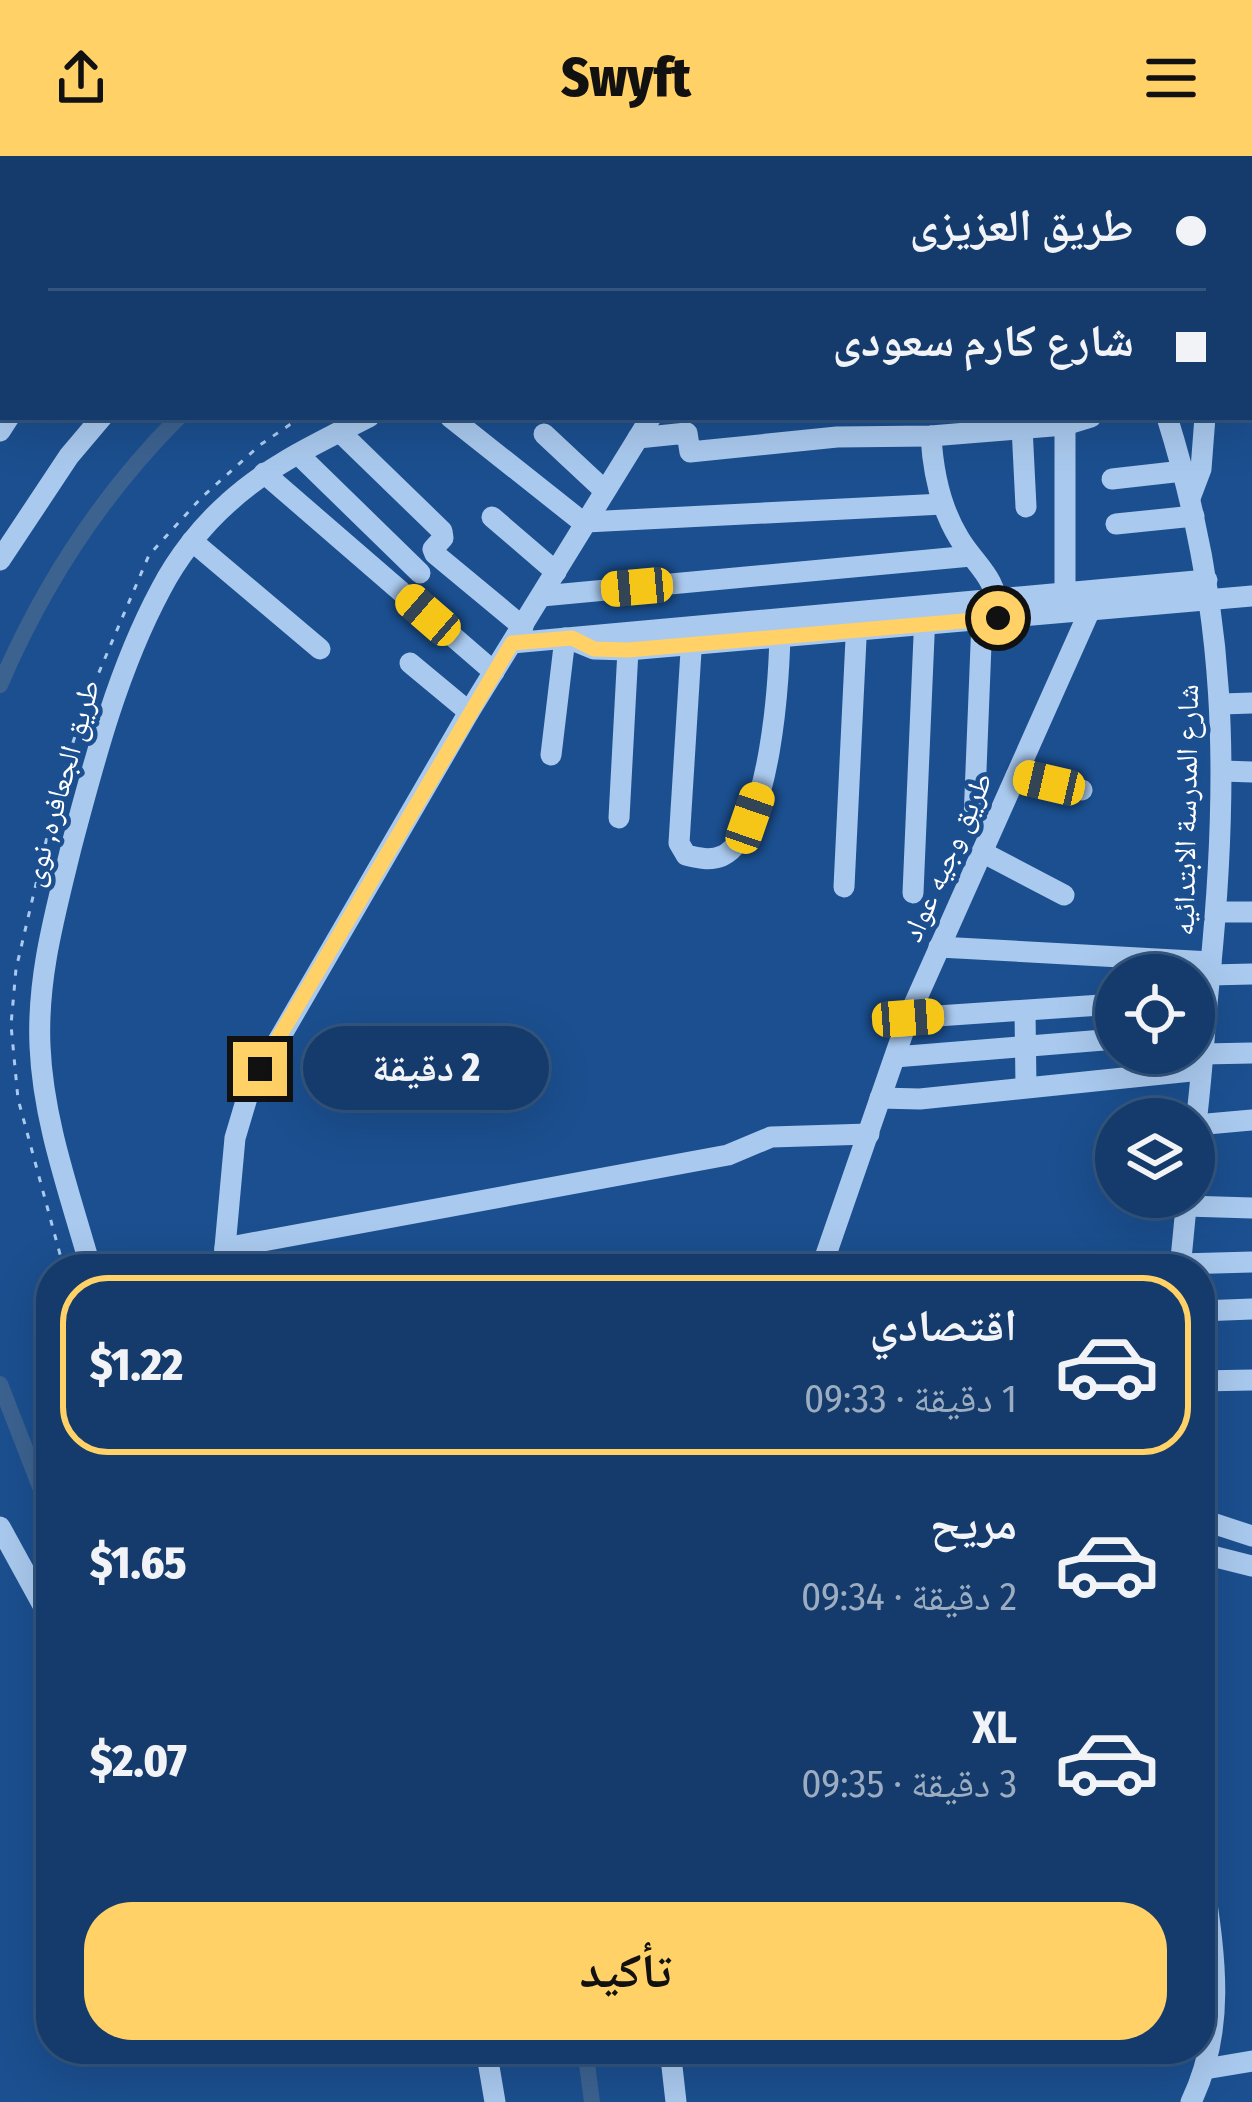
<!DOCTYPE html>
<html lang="ar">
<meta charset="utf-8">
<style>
:root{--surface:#143b6b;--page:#1d4271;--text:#f1f3f6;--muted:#9dadc1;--line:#33557e;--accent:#ffd166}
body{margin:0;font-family:"Fira Sans Condensed","Noto Naskh Arabic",sans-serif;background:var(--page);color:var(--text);direction:rtl;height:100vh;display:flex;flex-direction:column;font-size:45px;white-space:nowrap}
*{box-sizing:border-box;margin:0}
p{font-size:39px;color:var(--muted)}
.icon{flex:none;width:66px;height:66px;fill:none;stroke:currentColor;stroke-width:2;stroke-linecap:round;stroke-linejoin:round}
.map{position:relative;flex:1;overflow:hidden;direction:ltr}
.drawer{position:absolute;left:36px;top:1098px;width:1179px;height:810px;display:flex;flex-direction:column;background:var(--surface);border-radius:48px;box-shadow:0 12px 48px #0002,0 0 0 3px var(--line);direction:rtl}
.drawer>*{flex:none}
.hud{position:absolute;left:0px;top:0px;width:1254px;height:264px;box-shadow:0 12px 48px #0002,0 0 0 3px var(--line);direction:rtl;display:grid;align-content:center;height:264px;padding:0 48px;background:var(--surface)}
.controls{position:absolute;left:1095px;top:798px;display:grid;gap:24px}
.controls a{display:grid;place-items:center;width:120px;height:120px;border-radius:50%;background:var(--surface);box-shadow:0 12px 48px #0002,0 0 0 3px var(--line);font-size:60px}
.end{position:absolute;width:54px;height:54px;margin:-27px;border:15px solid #ffd166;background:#111;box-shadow:0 0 0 6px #111}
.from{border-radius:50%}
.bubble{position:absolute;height:84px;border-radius:42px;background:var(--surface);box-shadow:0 12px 48px #0002,0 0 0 3px var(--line);font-size:39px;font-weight:800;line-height:84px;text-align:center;direction:rtl}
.car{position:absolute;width:36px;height:72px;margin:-36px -18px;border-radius:15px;box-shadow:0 0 9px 3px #0007;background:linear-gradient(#f5c518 24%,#345 0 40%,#f5c518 0 76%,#345 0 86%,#f5c518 0)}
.hud b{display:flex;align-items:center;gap:42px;height:114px;font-size:45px}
.hud b+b{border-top:3px solid var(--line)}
.hud i{width:30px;height:30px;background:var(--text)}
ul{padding:21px 0 0;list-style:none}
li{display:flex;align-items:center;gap:36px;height:180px;margin:0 24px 18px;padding:0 24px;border:6px solid transparent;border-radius:48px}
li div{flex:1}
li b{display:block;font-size:45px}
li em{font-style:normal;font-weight:800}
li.selected{border-color:var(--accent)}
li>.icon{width:108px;height:108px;stroke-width:1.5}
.primary-button{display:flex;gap:24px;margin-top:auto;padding:24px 48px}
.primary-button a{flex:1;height:138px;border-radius:48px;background:var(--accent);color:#111;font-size:48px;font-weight:800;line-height:138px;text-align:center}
header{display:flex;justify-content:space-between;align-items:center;height:156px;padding:0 48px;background:var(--accent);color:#111;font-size:54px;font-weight:800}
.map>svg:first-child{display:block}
</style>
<header><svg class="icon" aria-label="menu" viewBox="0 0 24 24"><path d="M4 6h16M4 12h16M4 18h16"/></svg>Swyft<svg class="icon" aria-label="share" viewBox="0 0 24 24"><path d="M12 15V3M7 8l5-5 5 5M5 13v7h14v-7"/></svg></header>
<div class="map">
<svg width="1252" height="1946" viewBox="0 0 1252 1946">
<rect width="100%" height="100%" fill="#1b4f8f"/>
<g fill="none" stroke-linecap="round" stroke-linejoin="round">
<g stroke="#3c6290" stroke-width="16">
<polyline points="648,3 654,0"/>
<path d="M 0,529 C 43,429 102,338 179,261"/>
<polyline points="0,1228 51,1359"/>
<polyline points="585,1893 592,1946"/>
</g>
<g stroke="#a9c9ee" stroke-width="3" stroke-dasharray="6 9" stroke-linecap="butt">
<polyline points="734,3 738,0"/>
<polyline points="64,1113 18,943 11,869 16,813 59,630 85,549 149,399 201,342 260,289 301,261"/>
</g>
<g stroke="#a9c9ee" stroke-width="21">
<polyline points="393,3 398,0"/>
<polyline points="482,3 487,0"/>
<polyline points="779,3 783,0"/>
<polyline points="835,3 841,0"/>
<polyline points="1035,3 1040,1"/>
<polyline points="1243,3 1243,0"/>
<polyline points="1251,104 1252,104"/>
<polyline points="450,261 585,368"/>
<path d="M 1167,261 C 1227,453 1230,619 1210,817 C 1204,872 1202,928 1194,982"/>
<polyline points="1022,271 1026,351"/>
<polyline points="0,275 9,261"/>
<polyline points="340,276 442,375 443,382 433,393 435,398 523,471"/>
<polyline points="544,278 605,335"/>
<path d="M 931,280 C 933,316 940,351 959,382 C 975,409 997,421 998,456"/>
<polyline points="638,282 687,277 690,296 837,281 931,280 1065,269 1091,261"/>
<polyline points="298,298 420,417"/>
<polyline points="264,317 494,516"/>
<polyline points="1112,323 1183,315"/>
<polyline points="1190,342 1201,313 1205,261"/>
<polyline points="492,361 556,416"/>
<polyline points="586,366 943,348"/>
<polyline points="1116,368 1194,360"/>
<polyline points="192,385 320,493"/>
<polyline points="0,404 69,300 102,261"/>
<polyline points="542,440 971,400"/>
<polyline points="1065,450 1065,269"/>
<polyline points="982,464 974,664 994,667"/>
<path d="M 692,479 L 679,687 L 686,699 C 698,702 710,705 722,700 C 771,677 780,518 780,470"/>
<polyline points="577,486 594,493 628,494 1252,440"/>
<polyline points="512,487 1207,424"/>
<polyline points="410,507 469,556"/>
<polyline points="1222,548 1252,547"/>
<polyline points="551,599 565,482"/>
<polyline points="1223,615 1252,616"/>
<polyline points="1016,620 1082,634"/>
<polyline points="619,662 628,494"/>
<polyline points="982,696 1064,739"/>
<polyline points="844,731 857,462"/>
<polyline points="913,737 925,457"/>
<polyline points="1216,756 1252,756"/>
<polyline points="939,791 1211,806"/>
<polyline points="1210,819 1252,818"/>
<polyline points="1025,855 1026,931"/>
<polyline points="908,862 1116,848"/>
<polyline points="1203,898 1252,897"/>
<polyline points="895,901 1116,883"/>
<polyline points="880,942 920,943 1201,914"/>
<polyline points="1196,969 1252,964"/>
<polyline points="1186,1050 1252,1052"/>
<polyline points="225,1092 728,999 771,981 869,978"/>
<polyline points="1180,1108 1252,1106"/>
<path d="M 91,1113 C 71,1041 43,966 40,890 C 37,821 55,758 71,692 C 94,605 118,513 161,433 C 177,402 202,370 228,347 C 269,309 320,286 369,261"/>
<polyline points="223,1113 235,982 249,935 469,556 651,261"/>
<polyline points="821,1113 908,862 1090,454"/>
<polyline points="1180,1113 1187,1041"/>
<polyline points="1200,1155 1252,1153"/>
<polyline points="1200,1225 1252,1224"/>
<polyline points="1200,1363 1252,1380"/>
<polyline points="0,1371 51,1464"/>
<polyline points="1200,1397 1252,1410"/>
<polyline points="486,1893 495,1946"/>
<polyline points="670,1893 676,1946"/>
<polyline points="1205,1913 1252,1905"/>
<path d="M 1191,1946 C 1230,1865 1212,1785 1200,1700"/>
</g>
</g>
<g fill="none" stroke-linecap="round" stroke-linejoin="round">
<polyline stroke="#ffd166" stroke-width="15" points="260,913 512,487 572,482 594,493 628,494 998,462"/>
</g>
<g text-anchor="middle" stroke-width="9" stroke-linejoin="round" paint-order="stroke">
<g font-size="30" fill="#fff" stroke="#1b4f8f">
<text transform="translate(61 627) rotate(-74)" y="10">طريق الجعافره, نوى</text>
<text transform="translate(1186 654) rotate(-89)" y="10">شارع المدرسة الابتدائيه</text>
<text transform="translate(947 701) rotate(-66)" y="10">طريق وجيه عواد</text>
</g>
</g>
</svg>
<div class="controls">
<a><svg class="icon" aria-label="locate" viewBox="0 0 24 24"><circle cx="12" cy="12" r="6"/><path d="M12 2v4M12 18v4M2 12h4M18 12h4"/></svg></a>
<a><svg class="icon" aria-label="layers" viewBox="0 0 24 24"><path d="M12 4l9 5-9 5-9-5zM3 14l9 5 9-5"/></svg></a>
</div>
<i class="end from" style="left:998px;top:462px"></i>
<i class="end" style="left:260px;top:913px"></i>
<div class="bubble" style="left:303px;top:870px;width:246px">2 دقيقة</div>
<i class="car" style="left:637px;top:431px;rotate:265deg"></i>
<i class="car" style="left:428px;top:459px;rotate:311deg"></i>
<i class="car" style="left:1049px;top:627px;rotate:283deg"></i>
<i class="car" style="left:750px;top:662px;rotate:19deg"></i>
<i class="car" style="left:908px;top:862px;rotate:86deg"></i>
<div class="hud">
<b><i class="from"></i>طريق العزيزى</b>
<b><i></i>شارع كارم سعودى</b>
</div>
<section class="drawer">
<ul>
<li class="selected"><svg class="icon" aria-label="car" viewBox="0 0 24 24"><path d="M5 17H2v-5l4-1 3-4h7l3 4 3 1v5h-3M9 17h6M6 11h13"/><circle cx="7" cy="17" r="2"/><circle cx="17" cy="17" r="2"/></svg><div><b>اقتصادي</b><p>1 دقيقة · 09:33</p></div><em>$1.22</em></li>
<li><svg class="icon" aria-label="car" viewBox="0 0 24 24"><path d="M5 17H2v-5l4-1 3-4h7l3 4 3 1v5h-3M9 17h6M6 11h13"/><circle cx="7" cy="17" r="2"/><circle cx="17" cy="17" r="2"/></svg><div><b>مريح</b><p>2 دقيقة · 09:34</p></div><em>$1.65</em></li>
<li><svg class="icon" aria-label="car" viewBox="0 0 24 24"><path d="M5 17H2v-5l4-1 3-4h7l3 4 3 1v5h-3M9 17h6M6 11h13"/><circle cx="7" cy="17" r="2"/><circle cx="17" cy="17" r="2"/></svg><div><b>XL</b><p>3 دقيقة · 09:35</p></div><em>$2.07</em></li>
</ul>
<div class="primary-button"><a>تأكيد</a></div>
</section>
</div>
